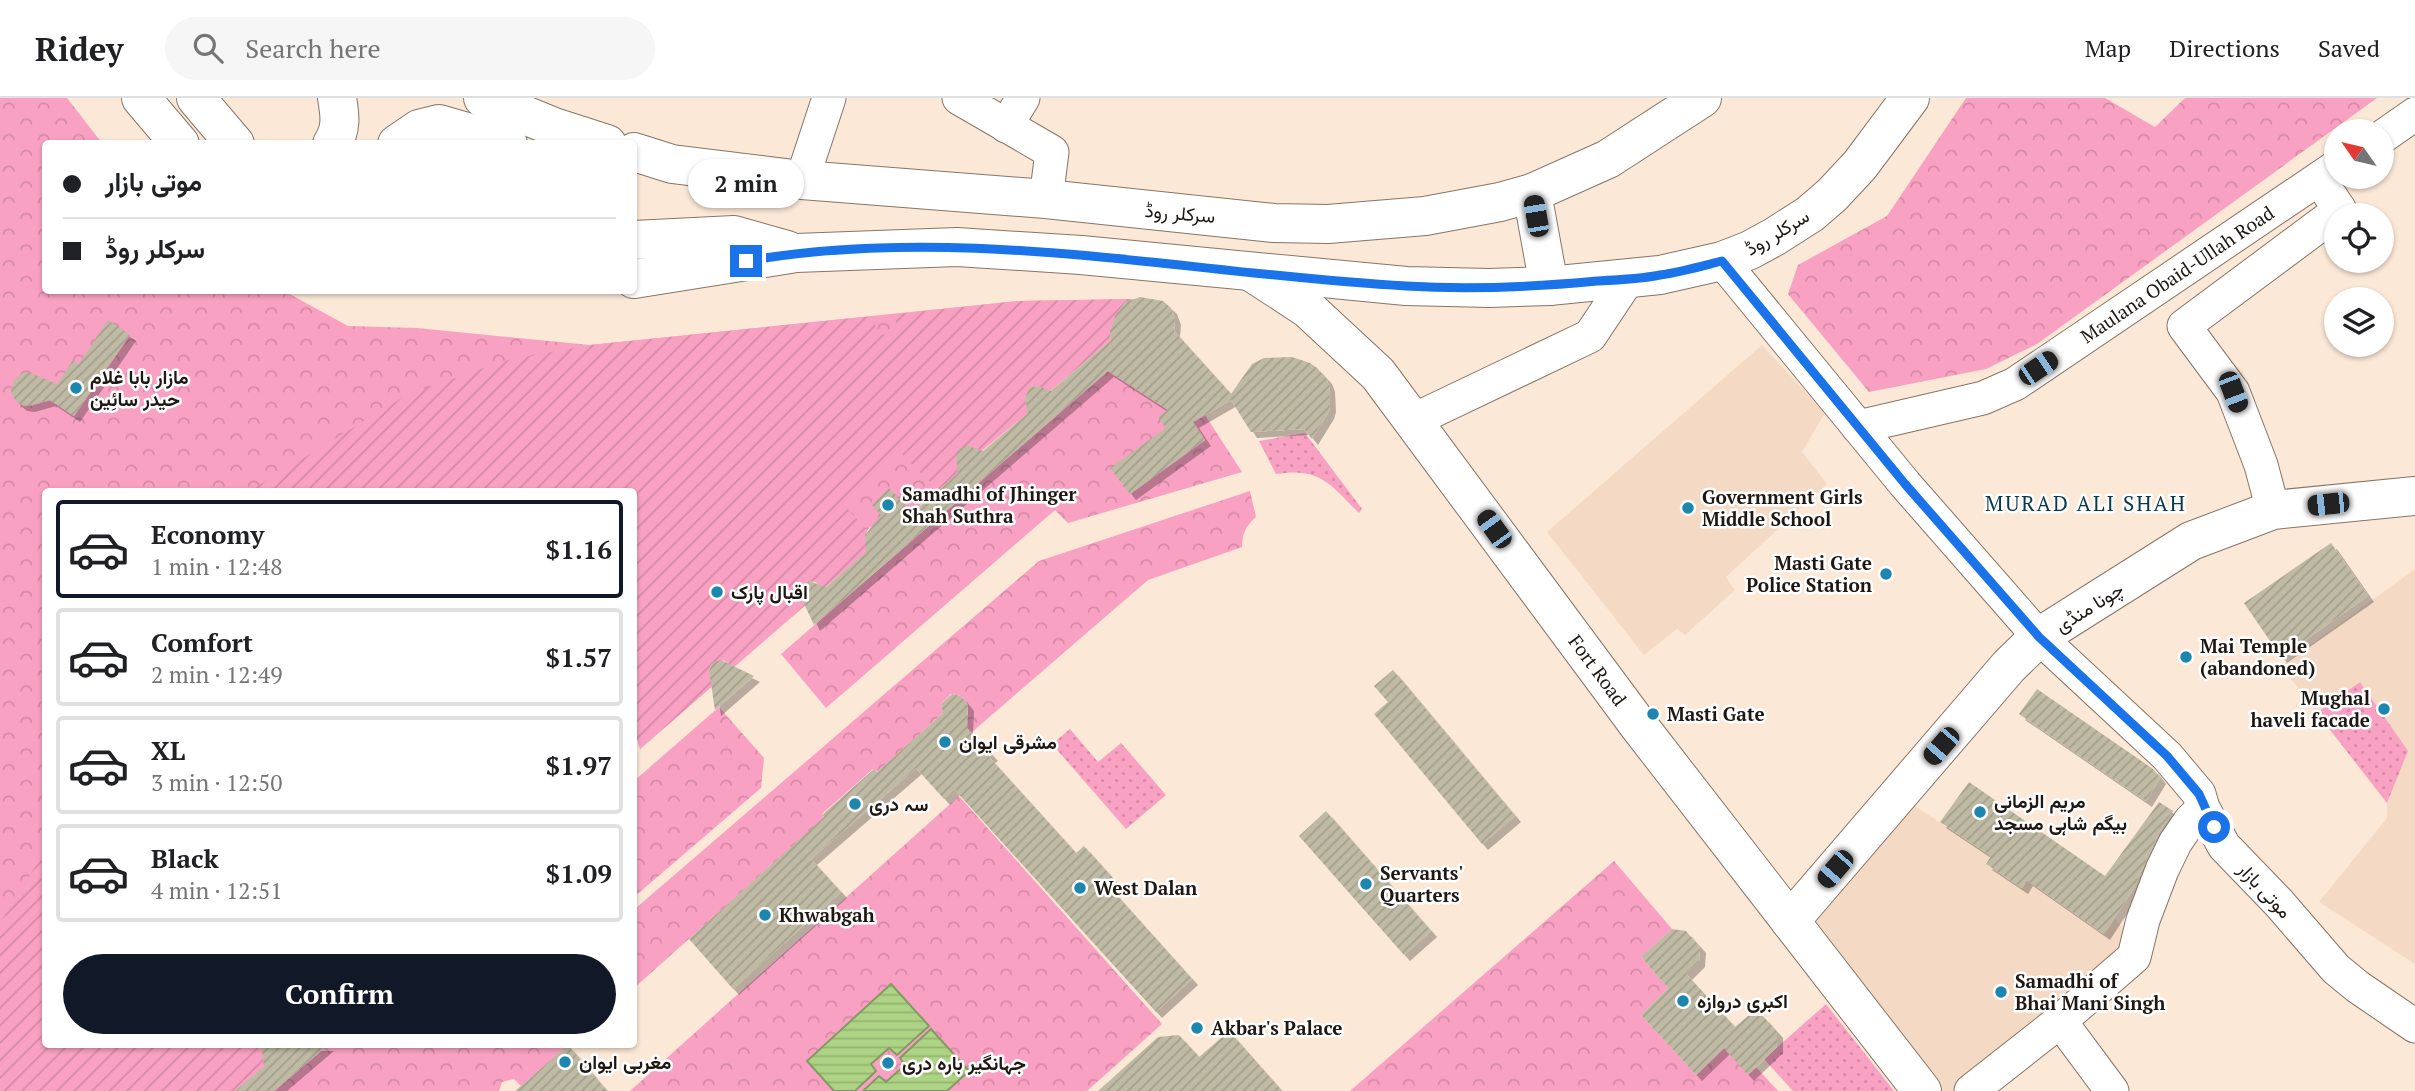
<!DOCTYPE html>
<meta charset="utf-8">
<style>
:root{--surface:#fff;--page:#f6f6f6;--text:#202124;--muted:#757577;--line:#e0e0e0;--accent:#111827}
body{margin:0;font-family:"PT Serif",Vazirmatn,serif;background:var(--page);color:var(--text);height:100vh;display:flex;flex-direction:column;font-size:26px;white-space:nowrap}
*{box-sizing:border-box;margin:0}
p{font-size:23px;color:var(--muted)}
.icon{flex:none;width:38px;height:38px;fill:none;stroke:currentColor;stroke-width:2;stroke-linecap:round;stroke-linejoin:round}
.map{position:relative;flex:1;overflow:hidden}
.panel{position:absolute;left:42px;top:390px;width:595px;height:560px;display:flex;flex-direction:column;background:var(--surface);border-radius:7px;box-shadow:0 2px 5px #0004}
.panel>*{flex:none}
.top-card{position:absolute;left:42px;top:42px;width:595px;height:154px;border-radius:7px;box-shadow:0 2px 5px #0004;display:grid;align-content:center;height:154px;padding:0 21px;background:var(--surface)}
.needle{width:46px;rotate:304deg}
.buttons{position:absolute;left:2324px;top:21px;display:grid;gap:14px}
.buttons a{display:grid;place-items:center;width:70px;height:70px;border-radius:50%;background:var(--surface);box-shadow:0 2px 5px #0004;font-size:35px}
.end{position:absolute;width:32px;height:32px;margin:-16px;border:9px solid #1a73e8;background:#fff;box-shadow:0 0 0 4px #fff}
.from{border-radius:50%}
.bubble{position:absolute;height:49px;border-radius:24px;background:var(--surface);box-shadow:0 2px 5px #0004;font-size:23px;font-weight:700;line-height:49px;text-align:center}
.car{position:absolute;width:21px;height:42px;margin:-21px -10px;border-radius:9px;box-shadow:0 0 5px 2px #0007;background:linear-gradient(#222 24%,#8ab4d8 0 40%,#222 0 76%,#8ab4d8 0 86%,#222 0)}
.top-card b{display:flex;align-items:center;gap:24px;height:66px;font-size:26px}
.top-card b+b{border-top:2px solid var(--line)}
.top-card i{width:18px;height:18px;background:var(--text)}
ul{padding:12px 0 0;list-style:none}
li{display:flex;align-items:center;gap:21px;height:98px;margin:0 14px 10px;padding:0 7px;border:4px solid var(--line);border-radius:7px}
li div{flex:1}
li b{display:block;font-size:26px}
li em{font-style:normal;font-weight:700}
li.active{border-color:var(--accent)}
li>.icon{width:63px;height:63px;stroke-width:1.5}
.button{display:flex;gap:14px;margin-top:auto;padding:14px 21px}
.button a{flex:1;height:80px;border-radius:42px;background:var(--accent);color:#fff;font-size:28px;font-weight:700;line-height:80px;text-align:center}
header{display:flex;align-items:center;gap:42px;box-sizing:border-box;height:98px;padding:0 35px;background:var(--surface);border-bottom:2px solid var(--line)}
header strong{font-size:33px}
nav{display:flex;gap:38px;margin-inline-start:auto;font-size:24px}
.search{width:490px;height:63px;background:var(--page);display:flex;align-items:center;gap:18px;box-sizing:border-box;padding:0 24px;border-radius:38px;color:var(--muted);font-size:26px}
.map>svg:first-child{display:block}
</style>
<header>
<strong>Ridey</strong>
<div class="search"><svg class="icon" aria-label="search" viewBox="0 0 24 24"><circle cx="10" cy="10" r="6"/><path d="M15 15l6 6"/></svg>Search here</div>
<nav><a>Map</a><a>Directions</a><a>Saved</a></nav>
</header>
<div class="map">
<svg width="2415" height="993" viewBox="0 0 2415 993">
<defs>
<pattern id="grass-dots" width="8" height="8" patternUnits="userSpaceOnUse" patternTransform="scale(1.75)"><rect width="8" height="8" fill="#f9a1c2"/><path d="M2 2h.1M6 6h.1" fill="none" stroke="#d58aa6" stroke-width="1.8" stroke-linecap="round"/></pattern>
<pattern id="forest-crowns" width="20" height="18" patternUnits="userSpaceOnUse" patternTransform="scale(1.75)"><rect width="20" height="18" fill="#f9a1c2"/><path d="M2 6a3 3 0 1 1 6 0M12 15a3 3 0 1 1 6 0" fill="none" stroke="#d58aa6"/></pattern>
<pattern id="garden-furrows" width="10" height="10" patternUnits="userSpaceOnUse" patternTransform="scale(1.75)"><rect width="10" height="10" fill="#f9a1c2"/><path d="M-1 1l2-2M0 10L10 0M9 11l2-2" fill="none" stroke="#d58aa6"/></pattern>
<pattern id="water-rules" width="6" height="5" patternUnits="userSpaceOnUse" patternTransform="scale(1.75)"><rect width="6" height="5" fill="#add384"/><path d="M0 2.5h6" fill="none" stroke="#94b471"/></pattern>
<pattern id="building-hatch" width="6" height="6" patternUnits="userSpaceOnUse" patternTransform="scale(1.75)"><rect width="6" height="6" fill="#bfbaa4"/><path d="M-1 1l2-2M0 6l6-6M5 7l2-2" fill="none" stroke="#a49f8c"/></pattern>
<filter id="shadow"><feDropShadow dx="6" dy="6" stdDeviation="0" flood-color="#0004"/></filter>
</defs>
<rect width="100%" height="100%" fill="#fce8d7"/>
<g fill="#f4dac4">
<polygon points="1762,247 1825,315 1802,354 1827,386 1726,479 1735,492 1685,537 1677,531 1644,557 1547,434"/>
<polygon points="2415,471 2415,866 2319,804 2387,720 2387,705 2281,568"/>
<polygon points="1898,697 1991,758 1986,766 2021,790 2027,782 2104,836 2115,820 2143,858 1971,993 1922,993 1790,823"/>
</g>
<g fill="url(#grass-dots)">
<path d="M 1305,335 L 1362,411 L 1359,415 C 1330,386 1320,369 1276,376 L 1259,343 Z"/>
<polygon points="2360,584 2408,653 2387,705 2317,615"/>
<polygon points="1070,631 1098,664 1121,645 1166,697 1126,731 1052,646"/>
<polygon points="1826,906 1894,993 1793,993 1764,961"/>
</g>
<g fill="url(#forest-crowns)">
<path d="M 0,0 L 67,0 L 102,45 L 46,46 L 46,192 L 284,193 L 348,228 L 417,230 L 590,247 L 1019,203 L 1132,201 C 1113,212 1118,224 1107,236 C 1088,257 1067,276 1047,296 L 1038,288 L 1029,290 L 1025,301 L 1028,309 L 957,353 C 955,362 956,365 963,371 L 887,435 L 875,427 C 868,429 865,434 865,442 L 823,491 L 816,484 C 806,482 801,487 800,497 L 732,571 L 728,565 L 723,562 L 712,565 C 707,573 709,580 716,585 L 640,651 L 634,630 L 634,394 L 46,394 L 46,947 L 264,947 L 262,949 L 0,993 Z"/>
<polygon points="1966,0 2105,0 2155,29 2185,0 2377,0 2037,246 1986,271 1869,294 1788,196 1798,167 1887,118"/>
<polygon points="1146,253 1205,317 1242,374 1068,425 1055,412 826,610 781,556 1125,258"/>
<path d="M 1250,393 L 1256,419 C 1246,428 1242,435 1242,449 L 1148,482 L 971,635 L 961,623 L 968,617 L 968,607 L 961,598 L 951,596 L 941,606 L 943,615 L 877,674 L 873,671 L 822,716 L 824,720 L 634,890 L 634,808 L 636,810 L 1039,463 Z"/>
<polygon points="719,609 764,660 761,690 634,799 634,683"/>
<polygon points="959,698 1162,926 1087,993 630,993"/>
<polygon points="1614,763 1672,831 1641,859 1668,890 1641,917 1696,977 1724,950 1755,968 1778,993 1350,993"/>
<polygon points="328,947 568,947 521,988 514,981 502,984 499,993 274,993"/>
</g>
<g fill="url(#garden-furrows)">
<path d="M 1132,201 C 1116,210 1109,224 1111,242 L 1047,296 L 1038,288 L 1029,290 L 1025,301 L 1028,309 L 1033,311 L 978,356 L 968,348 L 960,350 L 956,360 L 958,366 L 963,371 L 938,392 L 901,355 L 843,406 L 867,432 L 865,442 L 873,449 L 823,491 L 816,484 C 806,482 801,487 800,497 L 808,505 L 732,571 L 728,565 L 723,562 L 712,565 C 707,573 709,580 716,585 L 640,651 L 634,630 L 634,394 L 248,394 L 405,298 L 503,263 L 590,247 L 874,218 L 876,237 L 896,236 L 896,216 L 1019,203 Z"/>
<polygon points="45,753 46,947 264,947 262,949 269,964 235,993 0,993 0,825"/>
</g>
<g fill="url(#water-rules)" stroke="#829b62" stroke-width="2">
<polygon points="891,886 929,928 897,957 889,950 871,966 876,973 855,993 834,993 807,963"/>
<polygon points="931,931 969,973 947,993 863,993 879,978 886,984 905,967 900,960"/>
</g>
<g fill="url(#building-hatch)" filter="url(#shadow)">
<polygon points="1140,199 1163,203 1171,210 1175,221 1174,233 1231,296 1252,266 1264,260 1292,259 1310,265 1317,270 1326,280 1329,288 1330,308 1328,315 1312,341 1304,331 1251,334 1231,302 1193,324 1205,342 1130,396 1110,370 1166,330 1158,319 1168,312 1108,273 814,527 800,497 801,491 809,483 826,489 866,454 865,437 881,417 872,407 889,390 912,415 958,375 956,360 957,354 961,350 966,347 983,353 1028,315 1025,301 1029,290 1038,288 1051,293 1111,242 1110,233 1115,218 1125,204"/>
<polygon points="108,222 130,237 74,318 50,302 29,308 21,307 15,302 11,295 12,287 16,280 23,275 31,275 57,286 73,262 79,266"/>
<polygon points="2331,445 2368,498 2281,559 2244,505"/>
<polygon points="721,562 754,578 715,612 709,573 712,565"/>
<polygon points="1393,572 1515,718 1482,746 1374,616 1388,604 1374,588"/>
<polygon points="2037,591 2153,671 2160,680 2146,703 2019,616"/>
<polygon points="952,596 961,598 968,607 967,630 992,657 989,659 1076,755 1084,748 1119,787 1113,793 1192,881 1156,914 954,691 944,701 916,670 811,761 841,794 733,891 689,841 824,719 822,717 874,671 877,674 943,615 941,606"/>
<polygon points="1969,684 2105,778 2159,704 2173,713 2158,736 2134,790 2104,836 2027,782 2022,790 1986,766 1991,758 1940,724"/>
<polygon points="1326,713 1431,833 1404,857 1299,738"/>
<polygon points="1672,831 1686,833 1700,849 1699,863 1686,876 1735,929 1748,918 1763,918 1777,934 1777,949 1748,977 1724,950 1696,977 1641,917 1668,890 1641,859"/>
<polygon points="1229,933 1282,993 1098,993 1158,939 1179,937 1199,959"/>
<polygon points="261,947 328,947 274,993 235,993 264,968"/>
<polygon points="568,947 607,993 515,993"/>
</g>
<g fill="none" stroke-linecap="round" stroke-linejoin="round">
<g stroke="#867566" stroke-width="35">
<g id="street">
<polyline points="959,0 1052,54 1046,101"/>
<polyline points="1006,28 1023,0"/>
<polyline points="2382,39 2415,16"/>
<polyline points="802,82 829,0"/>
<polyline points="1722,163 1905,386 2039,539 2167,658 2199,696 2203,710 2224,748 2279,805 2336,871 2358,889 2415,928"/>
<polyline points="1414,322 1590,238 1628,181"/>
<path id="s1" d="M 1858,329 L 1983,300 L 2015,286 L 2336,69"/>
<polyline points="2273,412 2261,367 2233,294 2184,228 2340,112 2323,87"/>
<polyline points="2060,923 2134,859 2143,822 2162,772 2175,745 2190,723 2203,710"/>
<polyline points="1971,993 2060,923 2112,993"/>
</g>
</g>
<g stroke="#867566" stroke-width="40">
<g id="secondary">
<path id="s2" d="M 1253,175 L 1308,211 L 1378,276 L 1639,628 L 1922,993"/>
<polyline points="1790,823 2009,568 2039,539 2191,443 2273,412 2415,398"/>
</g>
</g>
<g stroke="#867566" stroke-width="40">
<g id="primary">
<polyline points="141,0 180,46"/>
<polyline points="196,0 235,46"/>
<polyline points="483,0 554,29 607,46"/>
<path d="M 332,46 C 342,31 340,17 337,0"/>
<polyline points="397,46 419,31 439,26 508,46"/>
<polyline points="634,54 672,66 802,82 1046,101 1274,125 1328,126 1425,118 1500,104 1532,95 1608,61 1702,0"/>
<polyline points="1532,95 1549,188"/>
<polyline points="634,142 734,137 787,152"/>
<polyline points="634,181 796,155 957,149 1081,157 1406,188 1489,190 1549,188 1660,177 1722,163 1750,152 1774,139 1810,116 1832,97 1860,67 1910,0"/>
</g>
</g>
<use href="#street" stroke="#fff" stroke-width="33"/>
<use href="#secondary" stroke="#fff" stroke-width="38"/>
<use href="#primary" stroke="#fff" stroke-width="38"/>
</g>
<g fill="none" stroke-linecap="round" stroke-linejoin="round">
<path stroke="#1a73e8" stroke-width="9" d="M 746,163 C 965,125 1187,176 1406,188 C 1470,192 1534,189 1597,183 C 1618,182 1640,181 1660,177 C 1681,174 1702,168 1722,163 L 1905,386 L 2039,539 L 2167,658 L 2199,696 L 2214,729"/>
</g>
<g fill="#1c86ae" stroke="#fff" stroke-width="2.5">
<circle cx="76" cy="290" r="7"/>
<circle cx="888" cy="407" r="7"/>
<circle cx="1688" cy="410" r="7"/>
<circle cx="1886" cy="476" r="7"/>
<circle cx="717" cy="494" r="7"/>
<circle cx="2186" cy="559" r="7"/>
<circle cx="2384" cy="611" r="7"/>
<circle cx="1653" cy="616" r="7"/>
<circle cx="945" cy="644" r="7"/>
<circle cx="855" cy="706" r="7"/>
<circle cx="1980" cy="714" r="7"/>
<circle cx="1366" cy="786" r="7"/>
<circle cx="1080" cy="790" r="7"/>
<circle cx="765" cy="817" r="7"/>
<circle cx="2001" cy="894" r="7"/>
<circle cx="1683" cy="903" r="7"/>
<circle cx="1197" cy="930" r="7"/>
<circle cx="565" cy="964" r="7"/>
<circle cx="888" cy="965" r="7"/>
</g>
<g text-anchor="middle" stroke-width="5" stroke-linejoin="round" paint-order="stroke">
<g font-size="19" fill="#1f1812" stroke="#fff">
<text transform="translate(1180 115) rotate(5)" y="7">سرکلر روڈ</text>
<text transform="translate(1777 134) rotate(-31)" y="7">سرکلر روڈ</text>
<text dy="7" stroke="none"><textPath href="#s1" startOffset="359">Maulana Obaid-Ullah Road</textPath></text>
<text transform="translate(2089 509) rotate(-32)" y="7">چونا منڈی</text>
<text dy="7" stroke="none"><textPath href="#s2" startOffset="530">Fort Road</textPath></text>
<text transform="translate(2265 792) rotate(47)" y="7">موتی بازار</text>
</g>
<g font-size="19" font-weight="bold" fill="#1f1812" stroke="#fff" text-anchor="start">
<text x="90" y="286">مازار بابا غلام<tspan x="90" dy="22">حیدر سائِین</tspan></text>
<text x="902" y="403">Samadhi of Jhinger<tspan x="902" dy="22">Shah Suthra</tspan></text>
<text x="1702" y="406">Government Girls<tspan x="1702" dy="22">Middle School</tspan></text>
<text x="1872" y="472" text-anchor="end">Masti Gate<tspan x="1872" dy="22">Police Station</tspan></text>
<text x="731" y="501">اقبال پارک</text>
<text x="2200" y="555">Mai Temple<tspan x="2200" dy="22">(abandoned)</tspan></text>
<text x="2370" y="607" text-anchor="end">Mughal<tspan x="2370" dy="22">haveli facade</tspan></text>
<text x="1667" y="623">Masti Gate</text>
<text x="959" y="651">مشرقی ایوان</text>
<text x="1994" y="710">مریم الزمانی<tspan x="1994" dy="22">بیگم شاہی مسجد</tspan></text>
<text x="869" y="713">سہ دری</text>
<text x="1380" y="782">Servants'<tspan x="1380" dy="22">Quarters</tspan></text>
<text x="1094" y="797">West Dalan</text>
<text x="779" y="824">Khwabgah</text>
<text x="2015" y="890">Samadhi of<tspan x="2015" dy="22">Bhai Mani Singh</tspan></text>
<text x="1697" y="910">اکبری دروازہ</text>
<text x="1211" y="937">Akbar's Palace</text>
<text x="579" y="971">مغربی ایوان</text>
<text x="902" y="972">جہانگیر بارہ دری</text>
</g>
<g font-size="21" letter-spacing="2" fill="#08394d" stroke="#fff">
<text x="2086" y="413">MURAD ALI SHAH</text>
</g>
</g>
</svg>
<div class="buttons">
<a><svg class="needle" viewBox="-14 -14 28 28"><path d="M0-13l5 13h-10z" fill="#e53935"/><path d="M0 13l5-13h-10z" fill="#757577"/></svg></a>
<a><svg class="icon" aria-label="locate" viewBox="0 0 24 24"><circle cx="12" cy="12" r="6"/><path d="M12 2v4M12 18v4M2 12h4M18 12h4"/></svg></a>
<a><svg class="icon" aria-label="layers" viewBox="0 0 24 24"><path d="M12 4l9 5-9 5-9-5zM3 14l9 5 9-5"/></svg></a>
</div>
<i class="end from" style="left:2214px;top:729px"></i>
<i class="end" style="left:746px;top:163px"></i>
<div class="bubble" style="left:688px;top:61px;width:116px">2 min</div>
<i class="car" style="left:1536px;top:118px;rotate:350deg"></i>
<i class="car" style="left:2038px;top:270px;rotate:56deg"></i>
<i class="car" style="left:2233px;top:294px;rotate:159deg"></i>
<i class="car" style="left:2328px;top:406px;rotate:264deg"></i>
<i class="car" style="left:1494px;top:431px;rotate:324deg"></i>
<i class="car" style="left:1941px;top:648px;rotate:221deg"></i>
<i class="car" style="left:1835px;top:771px;rotate:221deg"></i>
<div class="top-card">
<b><i class="from"></i>موتی بازار</b>
<b><i></i>سرکلر روڈ</b>
</div>
<section class="panel">
<ul>
<li class="active"><svg class="icon" aria-label="car" viewBox="0 0 24 24"><path d="M5 17H2v-5l4-1 3-4h7l3 4 3 1v5h-3M9 17h6M6 11h13"/><circle cx="7" cy="17" r="2"/><circle cx="17" cy="17" r="2"/></svg><div><b>Economy</b><p>1 min · 12:48</p></div><em>$1.16</em></li>
<li><svg class="icon" aria-label="car" viewBox="0 0 24 24"><path d="M5 17H2v-5l4-1 3-4h7l3 4 3 1v5h-3M9 17h6M6 11h13"/><circle cx="7" cy="17" r="2"/><circle cx="17" cy="17" r="2"/></svg><div><b>Comfort</b><p>2 min · 12:49</p></div><em>$1.57</em></li>
<li><svg class="icon" aria-label="car" viewBox="0 0 24 24"><path d="M5 17H2v-5l4-1 3-4h7l3 4 3 1v5h-3M9 17h6M6 11h13"/><circle cx="7" cy="17" r="2"/><circle cx="17" cy="17" r="2"/></svg><div><b>XL</b><p>3 min · 12:50</p></div><em>$1.97</em></li>
<li><svg class="icon" aria-label="car" viewBox="0 0 24 24"><path d="M5 17H2v-5l4-1 3-4h7l3 4 3 1v5h-3M9 17h6M6 11h13"/><circle cx="7" cy="17" r="2"/><circle cx="17" cy="17" r="2"/></svg><div><b>Black</b><p>4 min · 12:51</p></div><em>$1.09</em></li>
</ul>
<div class="button"><a>Confirm</a></div>
</section>
</div>
